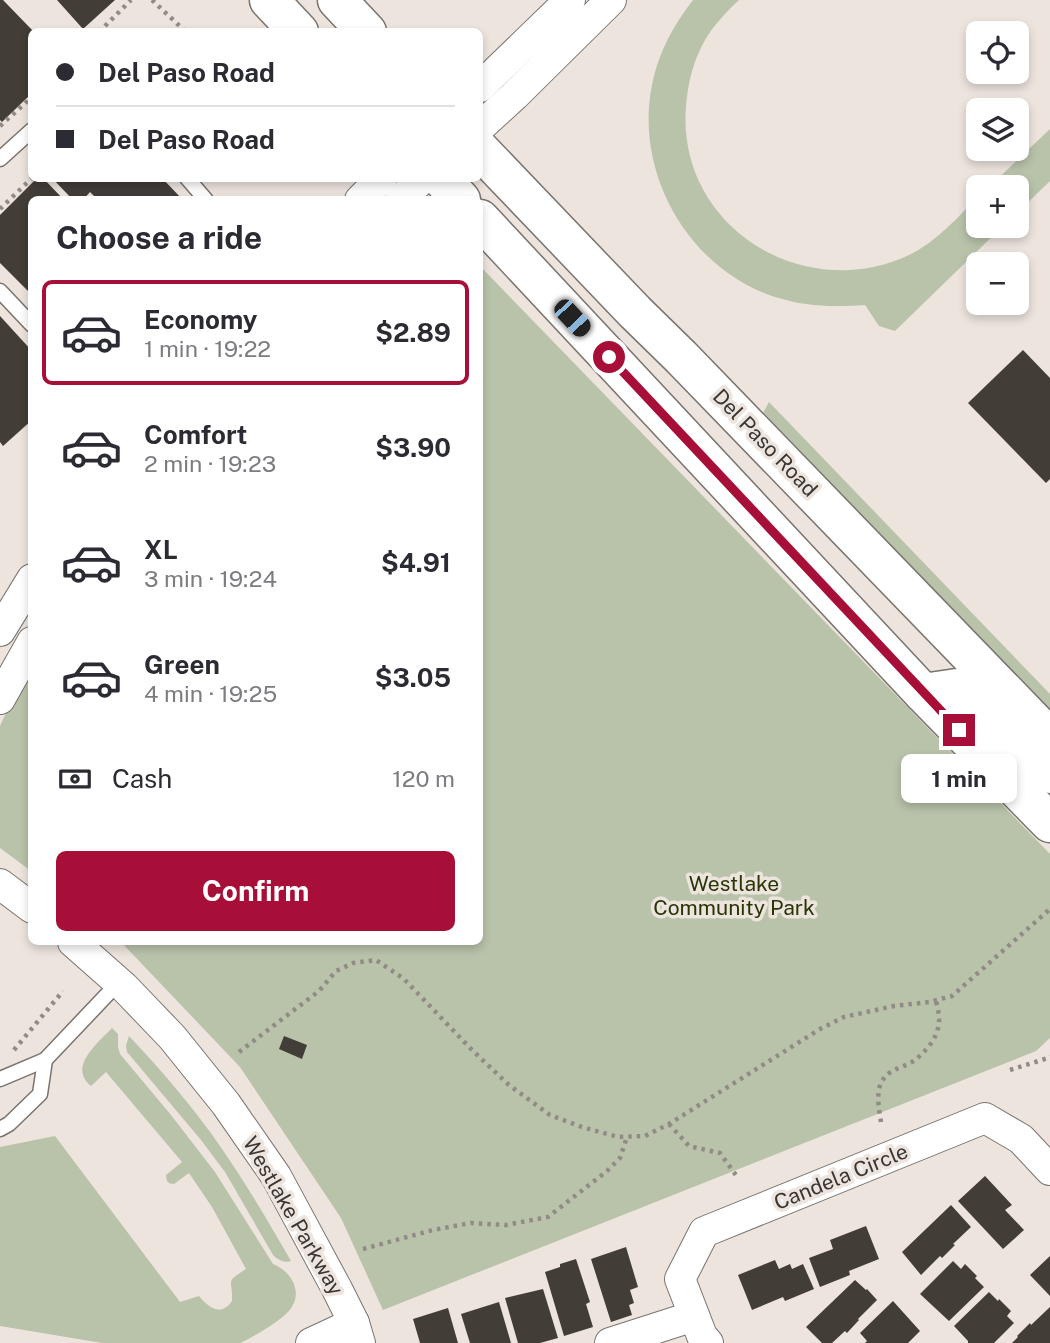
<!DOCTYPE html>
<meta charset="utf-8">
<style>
:root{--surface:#fff;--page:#f2f2f3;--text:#2b2b33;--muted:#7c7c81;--line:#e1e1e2;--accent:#a70f39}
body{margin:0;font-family:"Public Sans",sans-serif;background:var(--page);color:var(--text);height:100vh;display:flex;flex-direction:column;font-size:26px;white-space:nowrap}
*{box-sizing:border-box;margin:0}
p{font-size:23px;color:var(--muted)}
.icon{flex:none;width:38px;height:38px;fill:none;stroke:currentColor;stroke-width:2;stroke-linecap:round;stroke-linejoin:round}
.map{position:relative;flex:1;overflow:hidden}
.sheet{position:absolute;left:28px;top:196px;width:455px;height:749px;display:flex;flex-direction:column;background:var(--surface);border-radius:10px;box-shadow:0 4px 10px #0003}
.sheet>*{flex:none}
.top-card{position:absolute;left:28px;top:28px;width:455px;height:154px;border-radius:10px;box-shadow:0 4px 10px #0003;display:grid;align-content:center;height:154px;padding:0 28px;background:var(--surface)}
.buttons{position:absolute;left:966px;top:21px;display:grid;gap:14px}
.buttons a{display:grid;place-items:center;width:63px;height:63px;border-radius:10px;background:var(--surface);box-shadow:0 4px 10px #0003;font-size:35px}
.end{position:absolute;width:32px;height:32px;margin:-16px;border:9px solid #a70f39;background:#fff;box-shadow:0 0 0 4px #fff}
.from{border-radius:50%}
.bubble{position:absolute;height:49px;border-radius:10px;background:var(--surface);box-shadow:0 4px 10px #0003;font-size:23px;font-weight:700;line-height:49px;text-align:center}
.car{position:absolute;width:21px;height:42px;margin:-21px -10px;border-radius:9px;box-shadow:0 0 5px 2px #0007;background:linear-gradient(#222 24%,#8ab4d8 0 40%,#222 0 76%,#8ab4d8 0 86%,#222 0)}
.top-card b{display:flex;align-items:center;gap:24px;height:66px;font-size:26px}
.top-card b+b{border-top:2px solid var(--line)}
.top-card i{width:18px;height:18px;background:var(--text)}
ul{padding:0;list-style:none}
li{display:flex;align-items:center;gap:21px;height:105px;margin:0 14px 10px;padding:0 14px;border:4px solid transparent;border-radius:10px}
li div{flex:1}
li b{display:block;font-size:26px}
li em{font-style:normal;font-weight:700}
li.selected{border-color:var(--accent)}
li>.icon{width:63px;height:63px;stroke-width:1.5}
h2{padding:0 28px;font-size:32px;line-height:84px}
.pay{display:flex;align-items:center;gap:18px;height:77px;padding:0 28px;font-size:26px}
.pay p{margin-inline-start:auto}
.button{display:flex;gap:14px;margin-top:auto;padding:14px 28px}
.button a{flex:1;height:80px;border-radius:10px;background:var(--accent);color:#fff;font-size:28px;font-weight:700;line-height:80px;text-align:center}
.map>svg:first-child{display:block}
</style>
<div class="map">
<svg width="1050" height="1343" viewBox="0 0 1050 1343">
<rect width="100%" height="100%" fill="#ede4de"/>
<g fill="#b9c3aa">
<path d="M 693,0 L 739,0 C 726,12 714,25 705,40 C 693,61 688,83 686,106 C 676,226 803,305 909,255 C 936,242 957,218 978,197 L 978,226 L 1003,226 L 895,331 L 879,326 L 865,305 C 832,307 807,307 775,297 C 689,269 634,174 652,85 C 658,53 673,26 693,0 Z"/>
<polygon points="1050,129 1050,181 1017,213 1017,187 989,187"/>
<polygon points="480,266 1050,854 1050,1038 1036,1051 383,1310 341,1218 240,1067 121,942 480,942"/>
<polygon points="769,402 1050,694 1050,711 763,413"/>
<polygon points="31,659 31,871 0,848 0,726"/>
<path d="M 112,1028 L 118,1034 L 118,1047 L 120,1054 L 171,1115 L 215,1172 L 273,1264 C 293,1272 305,1295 287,1313 C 278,1322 252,1338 240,1343 L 102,1343 L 0,1326 L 0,1147 L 55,1136 L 180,1302 L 199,1296 C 209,1308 221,1317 232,1301 C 233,1278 224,1283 246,1269 L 212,1207 L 189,1173 L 174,1184 C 168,1184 166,1181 166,1175 L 182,1162 L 106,1072 L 91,1086 C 67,1067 99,1042 112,1028 Z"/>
<path d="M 129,1036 C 162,1071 195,1109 222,1149 C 247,1185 269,1223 291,1261 C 284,1263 278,1260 273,1255 L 225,1172 L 201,1140 L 127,1052 L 126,1046 Z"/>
</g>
<g fill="#433d38">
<polygon points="0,0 3,0 34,32 32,32 32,93 2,122 0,120"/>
<polygon points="57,0 115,0 83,29"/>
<polygon points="37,178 43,178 64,200 32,200 32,295 0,263 0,215"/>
<polygon points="52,178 162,178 183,200 98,200 90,192 83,200 73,200"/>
<polygon points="0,316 32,351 32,420 3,446 0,442"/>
<polygon points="1023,350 1050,378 1050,479 1046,483 968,403"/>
<polygon points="284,1036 307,1045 302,1059 279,1049"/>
<polygon points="985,1176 1012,1205 1005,1210 1024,1230 1003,1249 958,1201"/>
<polygon points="951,1205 971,1227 953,1244 955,1245 942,1258 940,1256 921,1275 902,1252"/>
<polygon points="866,1226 879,1259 849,1271 850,1275 820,1287 809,1258 833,1249 830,1240"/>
<polygon points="626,1247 638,1287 630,1290 634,1303 629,1305 632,1315 611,1322 591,1259"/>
<polygon points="1050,1256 1050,1296 1030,1275"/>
<polygon points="576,1259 590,1302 586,1304 593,1327 564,1336 545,1272 560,1267 560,1264"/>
<polygon points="775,1260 779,1269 790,1264 792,1269 803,1264 814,1289 785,1301 783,1297 752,1310 738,1275"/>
<polygon points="953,1261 961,1269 965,1264 977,1276 975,1278 984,1287 949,1321 920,1294"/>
<polygon points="855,1280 866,1290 867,1289 877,1300 858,1319 859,1320 847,1333 845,1331 832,1343 822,1343 806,1327"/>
<polygon points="543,1289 558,1338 540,1343 518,1343 505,1298"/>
<polygon points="989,1292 998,1301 999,1299 1011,1311 1007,1316 1014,1323 994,1343 968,1343 968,1341 954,1326"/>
<polygon points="893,1301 920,1331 908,1343 865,1343 867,1341 860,1333"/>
<polygon points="499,1302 511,1343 470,1343 461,1314"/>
<polygon points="1050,1307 1050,1343 1012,1343 1018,1337 1017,1336 1030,1323 1031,1325"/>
<polygon points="448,1308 458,1343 420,1343 413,1319"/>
</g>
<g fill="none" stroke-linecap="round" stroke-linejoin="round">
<g stroke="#7a736e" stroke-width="17">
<g id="lane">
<polyline points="0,159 32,130"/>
<polyline points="187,178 206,200"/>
<polyline points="0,291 32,325"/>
<polyline points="0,1079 45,1060 119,982"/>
<polyline points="0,1129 9,1124 40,1094 45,1060"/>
</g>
</g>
<g stroke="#7a736e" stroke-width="32">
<g id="street">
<polyline points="480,87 570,0"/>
<polyline points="480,127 514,96 611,0"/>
<polyline points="360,200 382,178"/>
<polyline points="400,200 423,178"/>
<polyline points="0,631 32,579"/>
<polyline points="0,699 32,642"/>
<polyline points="0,884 32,908"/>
<polyline points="73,942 124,987 172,1037 226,1104 276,1176 337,1289 354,1323 360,1343"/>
<polyline points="311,1343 354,1323"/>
<polyline points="610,1343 694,1316"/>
<polyline points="708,1343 702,1336 680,1279 704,1232 985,1118 1021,1139 1050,1170"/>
</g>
</g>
<g stroke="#7a736e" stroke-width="41">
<g id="secondary">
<polyline points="269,0 299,32"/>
<polyline points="337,0 367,32"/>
<polyline points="480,150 635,312 681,357 1050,738"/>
<polyline points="441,178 461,200"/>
<polyline points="480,219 923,693 1050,823"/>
<polyline points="923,693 957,688 986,709 1050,774"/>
</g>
</g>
<g stroke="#918b87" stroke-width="4.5" stroke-dasharray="3.5 5" stroke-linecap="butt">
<polyline points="152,0 186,32"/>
<polyline points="99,32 131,0"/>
<polyline points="0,126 32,97"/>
<polyline points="0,209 32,178"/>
<polyline points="14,1050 63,991"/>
<polyline points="239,1052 319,991 336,971 353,963 376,960 404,979 472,1050 509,1085 550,1115 582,1127 618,1137 645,1136 669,1124 820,1029 844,1017 894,1006 929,1002 952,996 1050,909"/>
<polyline points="1010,1070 1048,1058 1050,1056"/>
<path d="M 881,1122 C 879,1110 876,1094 881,1083 C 888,1069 900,1069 912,1062 C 925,1053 938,1038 939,1022 C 940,1015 937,1007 936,1000"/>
<polyline points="669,1124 689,1146 720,1153 738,1178"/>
<polyline points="363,1249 433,1230 471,1223 506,1225 548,1217 607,1171 620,1158 627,1137"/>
</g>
<use href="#lane" stroke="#fff" stroke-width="14"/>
<use href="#street" stroke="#fff" stroke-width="30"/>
<use href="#secondary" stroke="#fff" stroke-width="38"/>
</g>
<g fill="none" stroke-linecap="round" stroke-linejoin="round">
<polyline stroke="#a70f39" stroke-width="9" points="609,357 959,730"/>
</g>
<g text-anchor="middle" stroke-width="7" stroke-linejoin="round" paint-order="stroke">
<g font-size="21" fill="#383533" stroke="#ede4de">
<text transform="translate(765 443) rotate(46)" y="7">Del Paso Road</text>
<text transform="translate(841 1177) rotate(-22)" y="7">Candela Circle</text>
<text transform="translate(293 1216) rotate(60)" y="7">Westlake Parkway</text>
</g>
<g font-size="21" fill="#283505" stroke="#ede4de">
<text x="734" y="891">Westlake<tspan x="734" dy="24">Community Park</tspan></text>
</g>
</g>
</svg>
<div class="buttons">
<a><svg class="icon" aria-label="locate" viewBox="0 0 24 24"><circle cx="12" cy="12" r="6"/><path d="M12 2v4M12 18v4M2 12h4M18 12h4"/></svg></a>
<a><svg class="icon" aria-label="layers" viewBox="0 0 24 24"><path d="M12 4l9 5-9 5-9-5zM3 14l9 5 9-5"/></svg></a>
<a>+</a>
<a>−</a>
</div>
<i class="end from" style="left:609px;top:357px"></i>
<i class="end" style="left:959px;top:730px"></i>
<div class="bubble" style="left:901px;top:754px;width:116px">1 min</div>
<i class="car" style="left:572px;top:318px;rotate:137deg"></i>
<div class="top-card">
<b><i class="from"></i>Del Paso Road</b>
<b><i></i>Del Paso Road</b>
</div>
<section class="sheet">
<h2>Choose a ride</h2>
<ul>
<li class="selected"><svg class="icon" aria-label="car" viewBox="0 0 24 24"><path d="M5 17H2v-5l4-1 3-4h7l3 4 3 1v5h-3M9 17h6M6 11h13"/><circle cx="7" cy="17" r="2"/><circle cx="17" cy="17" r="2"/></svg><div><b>Economy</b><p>1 min · 19:22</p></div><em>$2.89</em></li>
<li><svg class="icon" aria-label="car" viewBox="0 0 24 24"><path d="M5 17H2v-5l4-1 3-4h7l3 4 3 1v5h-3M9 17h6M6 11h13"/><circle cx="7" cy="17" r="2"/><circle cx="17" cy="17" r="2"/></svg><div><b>Comfort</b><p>2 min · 19:23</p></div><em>$3.90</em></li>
<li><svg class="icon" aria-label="car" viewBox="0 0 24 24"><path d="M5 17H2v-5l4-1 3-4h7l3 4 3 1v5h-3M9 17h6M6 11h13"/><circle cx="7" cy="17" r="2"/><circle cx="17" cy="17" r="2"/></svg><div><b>XL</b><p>3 min · 19:24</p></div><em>$4.91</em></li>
<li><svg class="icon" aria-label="car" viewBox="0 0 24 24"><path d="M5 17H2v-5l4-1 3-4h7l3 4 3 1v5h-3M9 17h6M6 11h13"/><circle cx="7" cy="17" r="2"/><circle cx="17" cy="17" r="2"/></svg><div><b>Green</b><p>4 min · 19:25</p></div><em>$3.05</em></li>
</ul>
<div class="pay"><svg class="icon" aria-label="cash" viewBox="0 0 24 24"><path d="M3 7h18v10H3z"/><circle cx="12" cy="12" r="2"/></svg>Cash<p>120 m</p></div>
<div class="button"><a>Confirm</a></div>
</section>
</div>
